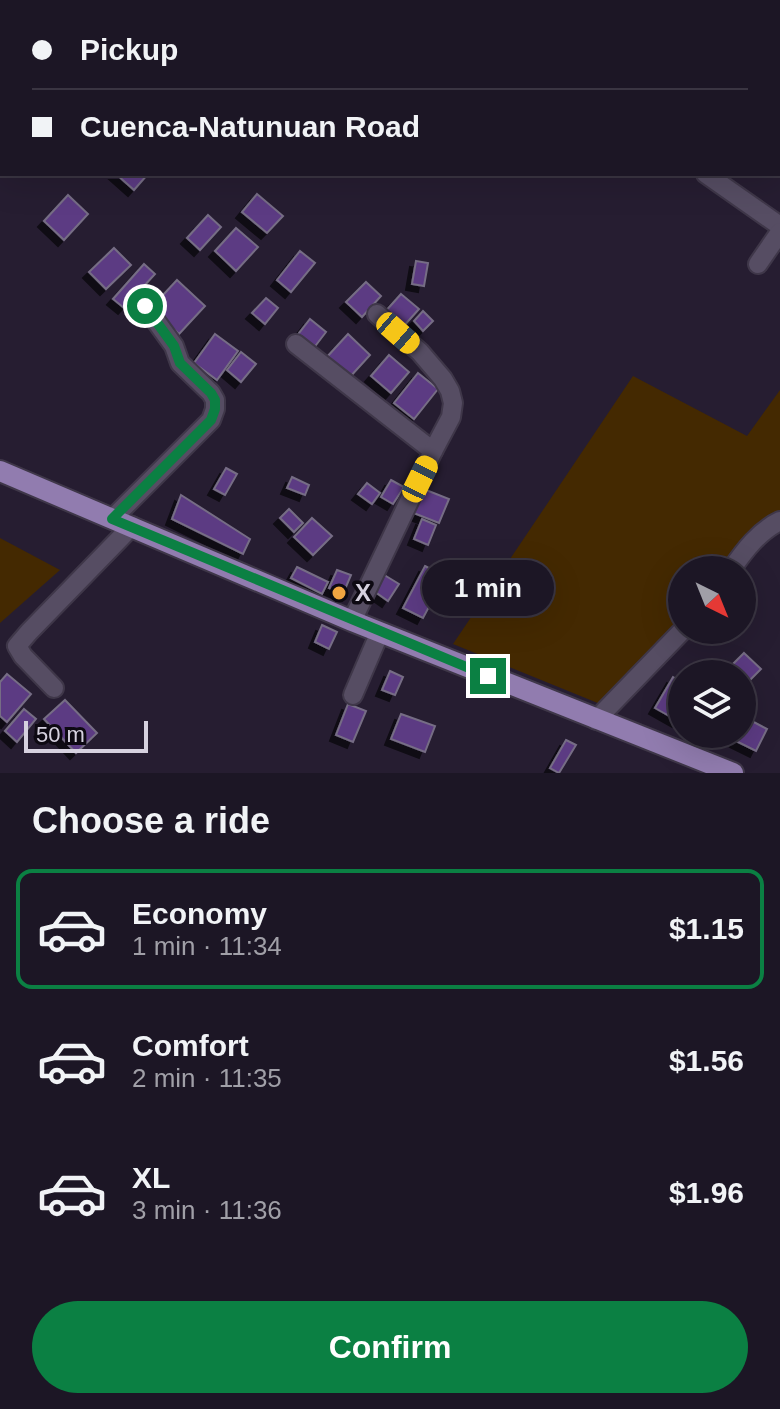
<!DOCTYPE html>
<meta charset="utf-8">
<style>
:root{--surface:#1c1625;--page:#292332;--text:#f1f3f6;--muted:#a09fa7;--line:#3a3542;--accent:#0b8043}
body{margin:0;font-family:Arial,sans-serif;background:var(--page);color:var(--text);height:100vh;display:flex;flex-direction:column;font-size:30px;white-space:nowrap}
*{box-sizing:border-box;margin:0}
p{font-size:26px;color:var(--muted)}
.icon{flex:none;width:44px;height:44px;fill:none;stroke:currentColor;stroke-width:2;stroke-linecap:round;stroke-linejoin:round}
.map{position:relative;height:773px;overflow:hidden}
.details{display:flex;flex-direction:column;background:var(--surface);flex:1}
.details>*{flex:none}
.guide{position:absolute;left:0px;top:0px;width:780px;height:176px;box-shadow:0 8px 32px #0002,0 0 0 2px var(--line);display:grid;align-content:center;height:176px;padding:0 32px;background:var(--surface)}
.needle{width:52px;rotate:137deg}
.tools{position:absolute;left:668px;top:556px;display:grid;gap:16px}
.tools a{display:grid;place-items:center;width:88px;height:88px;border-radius:50%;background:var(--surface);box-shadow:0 8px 32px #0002,0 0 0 2px var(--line);font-size:40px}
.scale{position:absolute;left:24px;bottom:20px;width:124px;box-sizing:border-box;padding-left:8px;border:4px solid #d6d1df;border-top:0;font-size:22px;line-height:28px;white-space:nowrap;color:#d6d1df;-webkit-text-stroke:6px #0d0912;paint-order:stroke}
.end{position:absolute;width:36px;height:36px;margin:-18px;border:10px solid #0b8043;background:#fff;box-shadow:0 0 0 4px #fff}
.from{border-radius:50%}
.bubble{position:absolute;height:56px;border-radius:28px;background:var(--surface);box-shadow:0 8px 32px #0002,0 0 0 2px var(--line);font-size:26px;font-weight:700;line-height:56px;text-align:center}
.car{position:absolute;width:24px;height:48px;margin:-24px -12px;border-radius:10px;box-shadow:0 0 6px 2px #0007;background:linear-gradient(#f5c518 24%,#345 0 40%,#f5c518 0 76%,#345 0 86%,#f5c518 0)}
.guide b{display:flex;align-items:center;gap:28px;height:76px;font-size:30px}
.guide b+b{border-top:2px solid var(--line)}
.guide i{width:20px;height:20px;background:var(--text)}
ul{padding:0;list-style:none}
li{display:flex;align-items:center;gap:24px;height:120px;margin:0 16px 12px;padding:0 16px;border:4px solid transparent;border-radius:16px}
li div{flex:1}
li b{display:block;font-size:30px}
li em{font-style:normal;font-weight:700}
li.current{border-color:var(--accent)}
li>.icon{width:72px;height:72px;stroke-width:1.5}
h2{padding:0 32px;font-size:36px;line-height:96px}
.primary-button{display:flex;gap:16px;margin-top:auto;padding:16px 32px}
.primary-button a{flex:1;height:92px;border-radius:48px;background:var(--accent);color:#fff;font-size:32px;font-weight:700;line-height:92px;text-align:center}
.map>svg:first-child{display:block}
</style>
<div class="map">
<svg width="780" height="773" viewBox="0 0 780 773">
<defs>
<filter id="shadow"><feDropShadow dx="-6" dy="6" stdDeviation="0" flood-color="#0009"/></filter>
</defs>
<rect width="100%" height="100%" fill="#261d31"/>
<g fill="#442901">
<polygon points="633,376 747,436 780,390 780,515 729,570 682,570 682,630 610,708 453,644"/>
<polygon points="0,538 60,570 0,623"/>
</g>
<g fill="#5c3b83" stroke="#766d85" stroke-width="2" filter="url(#shadow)">
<polygon points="116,174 148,174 134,190"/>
<polygon points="257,194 283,216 267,233 242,212"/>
<polygon points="68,195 88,214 64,240 44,221"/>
<polygon points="208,215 221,227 200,250 187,238"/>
<polygon points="236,228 258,247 236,271 215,251"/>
<polygon points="114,248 131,265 106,289 89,272"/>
<polygon points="300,251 315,263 291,292 277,280"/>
<polygon points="416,261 428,263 424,286 412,284"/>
<polygon points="144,264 155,274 124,308 113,299"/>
<polygon points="177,280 205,306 179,334 151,308"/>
<polygon points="366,282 381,296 362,317 346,302"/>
<polygon points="401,294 419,309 402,328 384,313"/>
<polygon points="266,298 278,308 265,324 252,313"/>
<polygon points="423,311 433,321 423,331 414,321"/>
<polygon points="310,319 326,332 313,349 296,337"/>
<polygon points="215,334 238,351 217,380 194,363"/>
<polygon points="348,334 370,355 349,378 326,358"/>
<polygon points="241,352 256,364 241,382 227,370"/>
<polygon points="389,355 409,372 391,393 371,376"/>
<polygon points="418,373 438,389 414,419 394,403"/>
<polygon points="226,468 237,474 225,495 214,489"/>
<polygon points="292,477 309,485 305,495 287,488"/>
<polygon points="391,480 404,487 393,504 381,497"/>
<polygon points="367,483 380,493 372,504 358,494"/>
<polygon points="421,488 449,499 439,523 411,512"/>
<polygon points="181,495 250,539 243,554 172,519"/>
<polygon points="289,509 303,523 294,532 280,518"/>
<polygon points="312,518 332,536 313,555 294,537"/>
<polygon points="422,519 436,525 428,545 414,539"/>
<polygon points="425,566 445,577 423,618 403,608"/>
<polygon points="297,567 328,582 322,594 291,578"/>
<polygon points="337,570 351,575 343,594 329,588"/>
<polygon points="381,573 399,584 388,601 371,589"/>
<polygon points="322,625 337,632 329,649 315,642"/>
<polygon points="744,653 761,669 742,688 742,674 724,673"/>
<polygon points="390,671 403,677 395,695 382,690"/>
<polygon points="7,674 31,694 7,722 0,716 0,682"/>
<polygon points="673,677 682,682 682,714 678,721 655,708"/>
<polygon points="65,700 97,733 76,753 44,719"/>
<polygon points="348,704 366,711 353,742 336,735"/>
<polygon points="24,709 36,719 17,742 5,731"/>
<polygon points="401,714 435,726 425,752 391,739"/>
<polygon points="748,719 767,729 756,751 736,741 740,734 742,734 742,730"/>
<polygon points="566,740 576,745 559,773 550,768"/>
</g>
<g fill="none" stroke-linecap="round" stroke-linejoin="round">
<g stroke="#3f3749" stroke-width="22">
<g id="minor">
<polyline points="546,0 548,2"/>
<polyline points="706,174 780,226"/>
<polyline points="758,264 780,232"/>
<polyline points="296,344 433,451"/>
<polyline points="112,519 211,420 215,409 215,400 211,393 180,363 174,346 145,306"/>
<path d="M 731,570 C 744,551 759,531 780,521"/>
<polyline points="352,621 433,451 451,417 453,403 450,391 443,379 420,352 377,314"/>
<polyline points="54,688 23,656 17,646 29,632 132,526"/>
<polyline points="353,695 380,632"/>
<polyline points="596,720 683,630"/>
</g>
</g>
<g stroke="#3f3749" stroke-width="24">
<polyline id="major" points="0,471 352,621 733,773"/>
</g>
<use href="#minor" stroke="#564d63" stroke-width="18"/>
<use href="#major" stroke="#917caf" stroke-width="20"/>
</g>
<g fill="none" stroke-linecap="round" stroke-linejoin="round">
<polyline stroke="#0b8043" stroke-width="10" points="145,306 174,346 180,363 211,393 215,400 215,409 211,420 112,519 488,676"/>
</g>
<circle fill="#f2a541" stroke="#0d0912" stroke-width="3" cx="339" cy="593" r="8"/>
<g text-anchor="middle" stroke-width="7" stroke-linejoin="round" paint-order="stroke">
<g font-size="24" font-weight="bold" fill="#d6d1df" stroke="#0d0912" text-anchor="start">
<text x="355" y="601">X</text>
</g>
</g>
</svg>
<div class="tools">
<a><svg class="needle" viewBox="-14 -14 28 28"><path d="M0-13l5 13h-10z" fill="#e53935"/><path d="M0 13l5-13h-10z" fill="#a09fa7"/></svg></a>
<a><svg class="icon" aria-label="layers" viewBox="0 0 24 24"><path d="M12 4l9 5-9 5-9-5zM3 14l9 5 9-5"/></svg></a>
</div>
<div class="scale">50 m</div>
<i class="end from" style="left:145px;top:306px"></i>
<i class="end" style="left:488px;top:676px"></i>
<div class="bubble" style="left:422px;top:560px;width:132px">1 min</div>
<i class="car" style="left:398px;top:333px;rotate:131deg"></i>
<i class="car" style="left:420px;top:479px;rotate:26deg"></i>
<div class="guide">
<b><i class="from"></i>Pickup</b>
<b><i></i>Cuenca-Natunuan Road</b>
</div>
</div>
<section class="details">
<h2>Choose a ride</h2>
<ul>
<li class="current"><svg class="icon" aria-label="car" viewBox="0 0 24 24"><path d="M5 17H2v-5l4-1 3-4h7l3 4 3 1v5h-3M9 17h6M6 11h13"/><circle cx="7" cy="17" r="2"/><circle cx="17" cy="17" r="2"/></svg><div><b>Economy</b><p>1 min · 11:34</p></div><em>$1.15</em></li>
<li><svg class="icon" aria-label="car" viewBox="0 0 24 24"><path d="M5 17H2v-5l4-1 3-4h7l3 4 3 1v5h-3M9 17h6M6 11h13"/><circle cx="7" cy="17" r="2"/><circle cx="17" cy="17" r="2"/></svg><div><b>Comfort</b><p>2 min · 11:35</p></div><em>$1.56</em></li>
<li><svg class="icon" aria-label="car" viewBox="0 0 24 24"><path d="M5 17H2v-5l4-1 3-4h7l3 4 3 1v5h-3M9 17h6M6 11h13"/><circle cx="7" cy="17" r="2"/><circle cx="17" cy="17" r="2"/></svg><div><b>XL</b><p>3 min · 11:36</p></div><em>$1.96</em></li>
</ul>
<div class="primary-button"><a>Confirm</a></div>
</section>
